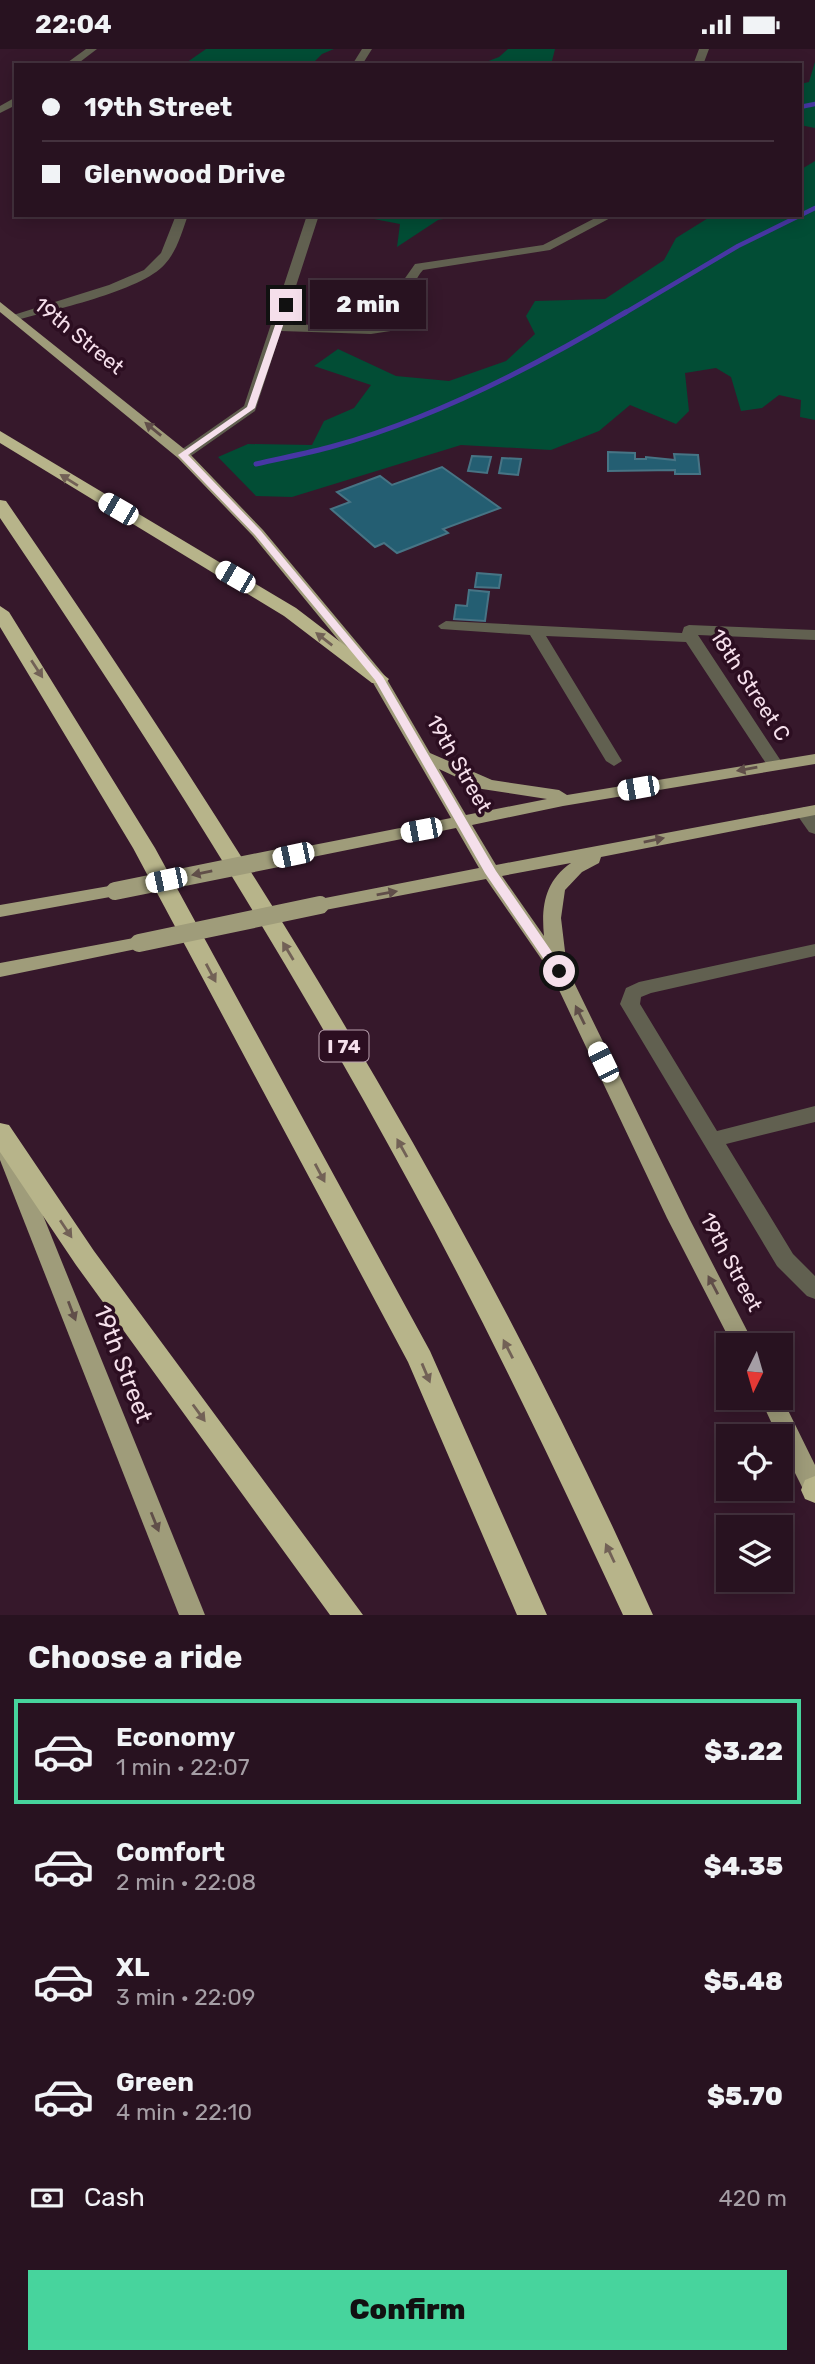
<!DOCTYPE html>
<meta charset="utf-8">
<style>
:root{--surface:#281220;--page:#34202d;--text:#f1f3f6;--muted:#a59ea5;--line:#44323e;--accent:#47d49d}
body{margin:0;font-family:Rubik,sans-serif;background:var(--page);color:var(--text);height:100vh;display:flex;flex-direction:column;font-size:26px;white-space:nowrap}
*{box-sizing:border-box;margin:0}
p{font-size:23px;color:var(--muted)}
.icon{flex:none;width:38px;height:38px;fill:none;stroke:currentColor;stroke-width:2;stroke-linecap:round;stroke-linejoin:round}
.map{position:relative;height:1566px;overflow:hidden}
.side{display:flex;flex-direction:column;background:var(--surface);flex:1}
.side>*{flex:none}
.guide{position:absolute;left:14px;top:14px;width:788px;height:154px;border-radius:0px;box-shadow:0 4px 18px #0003,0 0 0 2px var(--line);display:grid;align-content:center;height:154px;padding:0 28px;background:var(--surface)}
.needle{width:46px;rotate:185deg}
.controls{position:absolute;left:716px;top:1284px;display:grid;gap:14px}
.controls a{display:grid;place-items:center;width:77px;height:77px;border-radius:0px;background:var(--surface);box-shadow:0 4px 18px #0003,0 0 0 2px var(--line);font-size:35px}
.end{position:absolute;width:32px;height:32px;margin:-16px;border:9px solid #f5dfeb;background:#111;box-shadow:0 0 0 4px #111}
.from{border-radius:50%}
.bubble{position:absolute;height:49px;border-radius:0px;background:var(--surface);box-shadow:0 4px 18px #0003,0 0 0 2px var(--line);font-size:23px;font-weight:800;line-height:49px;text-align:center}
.car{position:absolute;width:21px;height:42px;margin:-21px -10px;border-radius:9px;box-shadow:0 0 5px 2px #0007;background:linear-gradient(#fff 24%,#345 0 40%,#fff 0 76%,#345 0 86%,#fff 0)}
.guide b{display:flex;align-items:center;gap:24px;height:66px;font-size:26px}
.guide b+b{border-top:2px solid var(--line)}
.guide i{width:18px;height:18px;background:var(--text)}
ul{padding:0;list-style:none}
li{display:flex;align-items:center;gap:21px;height:105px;margin:0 14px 10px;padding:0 14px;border:4px solid transparent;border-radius:0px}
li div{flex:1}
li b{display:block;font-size:26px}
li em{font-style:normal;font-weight:800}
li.on{border-color:var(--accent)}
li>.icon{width:63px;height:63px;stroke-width:1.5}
h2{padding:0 28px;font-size:32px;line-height:84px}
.pay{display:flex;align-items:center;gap:18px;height:77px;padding:0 28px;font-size:26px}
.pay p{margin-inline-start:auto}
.cta{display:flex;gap:14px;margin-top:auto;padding:14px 28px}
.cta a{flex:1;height:80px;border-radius:0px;background:var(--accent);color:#111;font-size:28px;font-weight:800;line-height:80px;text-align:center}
.status{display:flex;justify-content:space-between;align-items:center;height:49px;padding:0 35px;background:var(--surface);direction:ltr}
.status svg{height:19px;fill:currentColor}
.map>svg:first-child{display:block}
</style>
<div class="status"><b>22:04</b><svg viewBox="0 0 49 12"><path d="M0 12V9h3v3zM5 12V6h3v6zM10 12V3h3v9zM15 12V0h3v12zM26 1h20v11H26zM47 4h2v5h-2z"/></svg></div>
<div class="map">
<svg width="815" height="1566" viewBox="0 0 815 1566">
<rect width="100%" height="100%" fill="#36182b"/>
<g fill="#024d35">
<polygon points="206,0 334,0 322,5 311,16 183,16"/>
<polygon points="508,0 555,0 551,16 478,16 499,8"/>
<polygon points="815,13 815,79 800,76 800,35 809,33"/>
<polygon points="815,112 815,371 800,368 801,351 779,346 762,359 741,362 731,328 716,319 685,324 689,362 676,375 630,356 599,382 551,401 461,396 292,448 256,447 218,408 248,395 312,396 324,372 354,359 371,336 314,317 338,300 396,327 449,332 506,312 535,285 526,267 535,252 605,250 664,211 676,189 713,166 800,166 800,121"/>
<polygon points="353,166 466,166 438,171 397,198 400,175"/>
</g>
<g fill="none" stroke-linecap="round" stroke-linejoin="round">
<g stroke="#4737a4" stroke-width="4.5">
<polyline points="800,58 815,55"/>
<polyline points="623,265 738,197 815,159"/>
</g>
<path stroke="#4737a4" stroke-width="5" d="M 256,415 C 282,409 309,404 334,397 C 432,370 539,315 626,263"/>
</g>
<g fill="#245e72" stroke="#477485" stroke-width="2">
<polygon points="608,403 635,404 635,410 646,410 646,408 675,411 674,405 698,406 700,425 675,425 675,421 608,422"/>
<polygon points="472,407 491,408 487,424 468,422"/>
<polygon points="502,409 521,410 518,426 499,424"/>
<polygon points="442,418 500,459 443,480 448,484 397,504 384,494 375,498 331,460 350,453 337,443 380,427 392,436"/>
<polygon points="477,524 501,526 499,539 475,538"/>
<polygon points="469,541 489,543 485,572 454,570 456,556 467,557"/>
</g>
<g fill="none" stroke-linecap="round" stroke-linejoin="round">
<g fill="#616050" fill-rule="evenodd">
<polygon points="86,0 97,0 76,16 64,16"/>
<polygon points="362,0 372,0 362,16 352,16"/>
<polygon points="699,0 709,0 703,16 693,16"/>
<polygon points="16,48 16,56 0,64 0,57"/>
<path d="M 176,166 L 188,166 C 182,183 177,202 165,215 C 142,242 49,262 13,272 L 7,268 L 109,236 L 144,221 L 161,204 Z"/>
<path d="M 307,166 L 319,166 L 284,274 C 305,275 381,284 393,270 L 403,232 L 415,215 L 543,196 L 601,166 L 616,166 L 550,201 L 423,221 C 407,238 414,263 397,281 L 371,285 L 281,282 L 255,362 L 188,409 L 178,409 L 178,403 L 244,357 Z"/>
<polygon points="446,572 682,584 684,578 689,576 815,581 815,591 698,586 783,715 775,720 769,719 686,593 546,587 622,712 614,717 606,712 530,586 441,580 438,577"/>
<polygon points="804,758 810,759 815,766 815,785 809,783 795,763"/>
<polygon points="815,895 815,907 651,944 641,948 640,955 717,1082 815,1057 815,1073 726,1095 793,1205 815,1227 815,1250 807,1247 777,1217 620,955 626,939 639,933"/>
</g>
<g fill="#9f9c7a" fill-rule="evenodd">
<path d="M 0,253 L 188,403 L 263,481 L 385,627 L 430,704 L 492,731 L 559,741 L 567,746 L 815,705 L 815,715 L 563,757 L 472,776 L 496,816 L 815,756 L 815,766 L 601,808 L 599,814 L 582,823 L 565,841 L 561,869 L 567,919 L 689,1169 L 755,1297 L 733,1297 L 667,1169 L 551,924 L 486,830 L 320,862 L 314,860 L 311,856 L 320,850 L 479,819 L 456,779 L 293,812 L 287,810 L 284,806 L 287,802 L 293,800 L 451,769 L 372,632 L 253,487 L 178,409 L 0,263 ZM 439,720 L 482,740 L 547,750 L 466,766 ZM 571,814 C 545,832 541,857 544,887 L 502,827 Z"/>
<polygon points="115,836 121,838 124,842 121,846 0,868 0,856"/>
<polygon points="139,888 146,890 148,894 146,898 0,928 0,914"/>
<polygon points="0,1077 7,1080 10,1085 205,1566 179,1566 0,1111"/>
<polygon points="780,1345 815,1416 815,1452 807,1448 780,1394 780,1388 778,1388 760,1349 780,1349"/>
</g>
<g fill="#b7b48a" fill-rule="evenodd">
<polygon points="0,382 296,559 389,630 386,634 372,634 284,567 0,394"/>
<path d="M 0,451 L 6,452 C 250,806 478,1173 653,1566 L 623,1566 C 556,1422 488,1278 412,1139 C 287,908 147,686 0,469 Z"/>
<polygon points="0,557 9,563 155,799 430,1302 547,1566 517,1566 408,1313 133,799 0,578"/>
<polygon points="0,1074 9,1076 94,1202 363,1566 330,1566 76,1216 0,1103"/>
<polygon points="815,1427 815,1454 805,1450 801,1441 805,1431"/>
</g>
<g stroke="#9f9c7a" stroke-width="18">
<polyline points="115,842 293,806"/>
<polyline points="139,894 320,856"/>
</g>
</g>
<defs><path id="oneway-solid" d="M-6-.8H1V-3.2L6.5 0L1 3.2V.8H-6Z" transform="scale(1.75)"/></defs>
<g fill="#604e49">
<use href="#oneway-solid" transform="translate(153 380) rotate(-141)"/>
<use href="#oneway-solid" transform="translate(747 720) rotate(170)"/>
<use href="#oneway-solid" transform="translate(654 791) rotate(-11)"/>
<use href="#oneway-solid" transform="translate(202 824) rotate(168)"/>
<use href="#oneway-solid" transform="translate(387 844) rotate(-10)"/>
<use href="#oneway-solid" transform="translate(580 966) rotate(-116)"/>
<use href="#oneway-solid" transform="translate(713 1236) rotate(-118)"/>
<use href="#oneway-solid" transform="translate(72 1262) rotate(69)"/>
<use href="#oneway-solid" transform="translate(155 1473) rotate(68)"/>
</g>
<g fill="#726156">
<use href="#oneway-solid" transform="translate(69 431) rotate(-148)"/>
<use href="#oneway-solid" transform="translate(324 590) rotate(-142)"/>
<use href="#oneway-solid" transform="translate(37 620) rotate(57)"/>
<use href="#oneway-solid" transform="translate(288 902) rotate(-121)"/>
<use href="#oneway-solid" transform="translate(211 924) rotate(62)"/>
<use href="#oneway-solid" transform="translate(402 1099) rotate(-119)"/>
<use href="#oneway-solid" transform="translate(320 1124) rotate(62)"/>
<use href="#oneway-solid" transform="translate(66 1180) rotate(56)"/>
<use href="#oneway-solid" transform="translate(508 1300) rotate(-117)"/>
<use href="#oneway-solid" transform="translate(426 1324) rotate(67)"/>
<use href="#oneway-solid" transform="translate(199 1364) rotate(54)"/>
<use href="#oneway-solid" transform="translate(610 1504) rotate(-115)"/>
</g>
<polygon fill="#f5dfeb" points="286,253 290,256 255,359 188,406 261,482 383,628 496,822 563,919 563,925 554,925 485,824 375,631 255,486 178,406 247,358 282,256"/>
<g text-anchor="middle" stroke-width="7" stroke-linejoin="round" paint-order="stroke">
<rect fill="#2c0e21" stroke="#b9a0ae" stroke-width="2" x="319.5" y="981.5" width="49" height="31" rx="5"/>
<g font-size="19" font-weight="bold" fill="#f5dfeb">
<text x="344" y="1004">I 74</text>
</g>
<g font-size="21" fill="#f5dfeb" stroke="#2c0e21">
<text transform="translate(79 287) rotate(39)" y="7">19th Street</text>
<text transform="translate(750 636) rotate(57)" y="7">18th Street C</text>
<text transform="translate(459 715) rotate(60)" y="7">19th Street</text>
<text transform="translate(731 1213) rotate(62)" y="7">19th Street</text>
</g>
<g font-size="24" fill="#f5dfeb" stroke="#2c0e21">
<text transform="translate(123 1315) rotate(69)" y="8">19th Street</text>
</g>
</g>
</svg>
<div class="controls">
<a><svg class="needle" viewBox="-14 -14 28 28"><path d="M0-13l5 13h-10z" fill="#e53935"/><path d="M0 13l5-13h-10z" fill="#a59ea5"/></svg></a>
<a><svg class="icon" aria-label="locate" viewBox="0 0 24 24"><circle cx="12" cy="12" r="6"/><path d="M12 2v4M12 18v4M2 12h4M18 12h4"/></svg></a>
<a><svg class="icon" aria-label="layers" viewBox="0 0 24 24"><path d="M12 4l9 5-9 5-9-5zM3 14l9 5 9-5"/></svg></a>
</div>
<i class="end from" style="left:559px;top:922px"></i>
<i class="end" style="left:286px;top:256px"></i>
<div class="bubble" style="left:310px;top:231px;width:116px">2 min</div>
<i class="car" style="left:118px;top:460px;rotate:300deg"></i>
<i class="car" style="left:235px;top:528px;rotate:300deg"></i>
<i class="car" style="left:638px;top:739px;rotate:260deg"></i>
<i class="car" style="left:421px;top:781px;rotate:259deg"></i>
<i class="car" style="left:293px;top:806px;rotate:258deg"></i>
<i class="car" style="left:166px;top:831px;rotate:258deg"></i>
<i class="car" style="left:603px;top:1013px;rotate:334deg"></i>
<div class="guide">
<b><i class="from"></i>19th Street</b>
<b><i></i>Glenwood Drive</b>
</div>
</div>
<section class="side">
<h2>Choose a ride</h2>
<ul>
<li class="on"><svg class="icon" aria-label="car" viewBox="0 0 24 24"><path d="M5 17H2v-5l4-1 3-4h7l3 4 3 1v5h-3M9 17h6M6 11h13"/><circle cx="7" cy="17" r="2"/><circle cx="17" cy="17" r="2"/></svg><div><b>Economy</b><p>1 min · 22:07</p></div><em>$3.22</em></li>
<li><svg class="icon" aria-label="car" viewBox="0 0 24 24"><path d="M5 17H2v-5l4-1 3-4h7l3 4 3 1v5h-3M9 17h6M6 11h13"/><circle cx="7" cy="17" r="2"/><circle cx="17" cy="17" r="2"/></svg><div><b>Comfort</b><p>2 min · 22:08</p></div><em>$4.35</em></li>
<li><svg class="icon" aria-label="car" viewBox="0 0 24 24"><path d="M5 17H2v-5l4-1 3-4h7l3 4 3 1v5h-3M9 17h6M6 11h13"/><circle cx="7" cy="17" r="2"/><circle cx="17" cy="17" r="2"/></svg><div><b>XL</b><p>3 min · 22:09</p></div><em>$5.48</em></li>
<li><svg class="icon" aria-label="car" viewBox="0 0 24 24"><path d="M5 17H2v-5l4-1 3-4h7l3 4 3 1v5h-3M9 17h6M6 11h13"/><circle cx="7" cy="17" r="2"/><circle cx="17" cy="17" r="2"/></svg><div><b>Green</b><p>4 min · 22:10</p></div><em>$5.70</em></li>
</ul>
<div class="pay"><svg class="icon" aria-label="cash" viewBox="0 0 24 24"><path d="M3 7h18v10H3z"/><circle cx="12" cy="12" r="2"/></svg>Cash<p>420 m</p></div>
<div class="cta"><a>Confirm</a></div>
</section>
